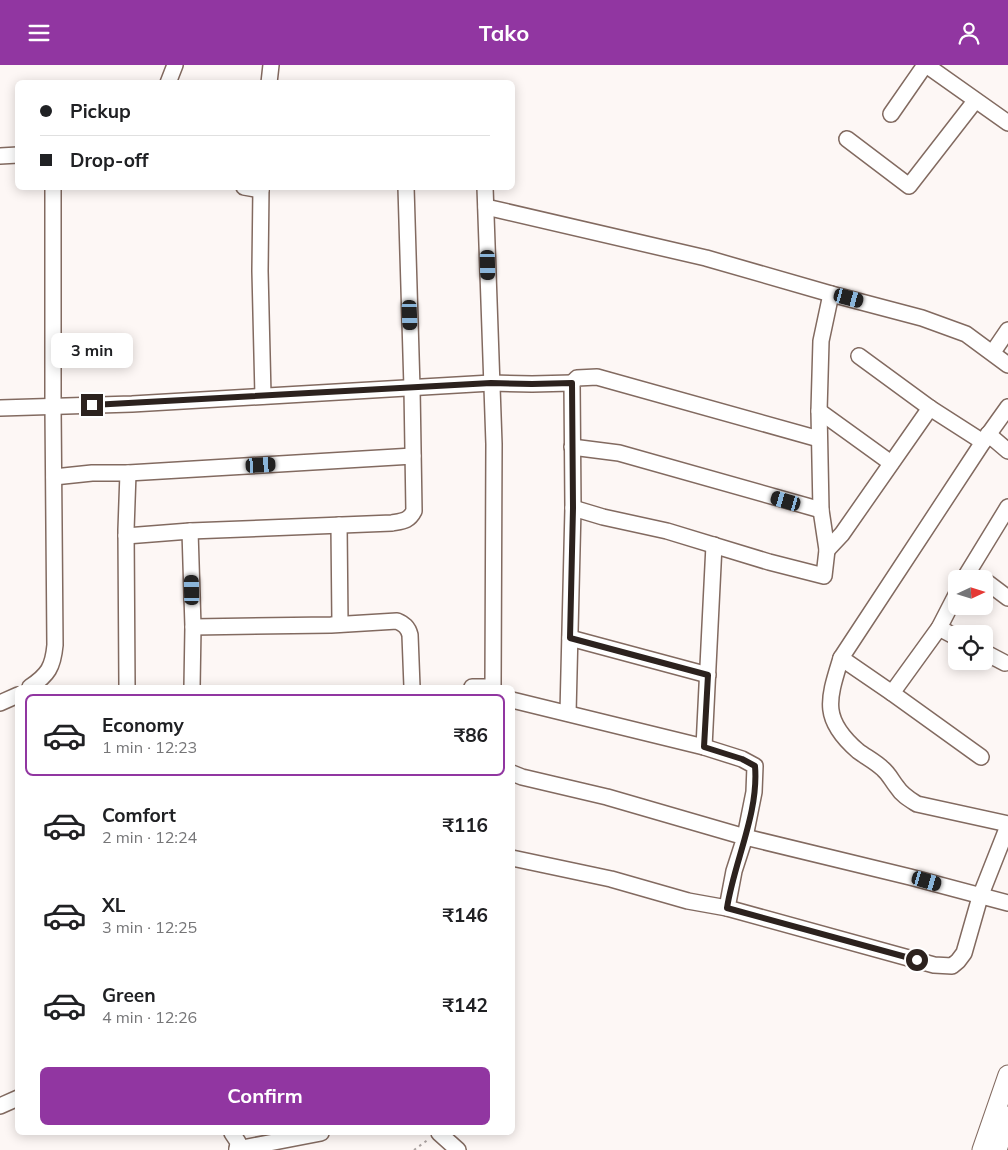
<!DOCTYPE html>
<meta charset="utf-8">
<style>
:root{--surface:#fff;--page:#f2f2f2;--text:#202124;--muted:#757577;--line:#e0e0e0;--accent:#9136a1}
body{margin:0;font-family:Mulish,sans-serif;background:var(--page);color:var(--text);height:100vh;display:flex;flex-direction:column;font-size:19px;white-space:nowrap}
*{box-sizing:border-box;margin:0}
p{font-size:16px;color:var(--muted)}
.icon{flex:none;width:28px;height:28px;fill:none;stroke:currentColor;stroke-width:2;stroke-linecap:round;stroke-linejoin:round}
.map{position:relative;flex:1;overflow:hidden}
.details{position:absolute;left:15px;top:620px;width:500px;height:450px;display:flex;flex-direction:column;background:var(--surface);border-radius:8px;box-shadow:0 2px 12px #0003}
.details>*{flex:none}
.hud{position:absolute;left:15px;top:15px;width:500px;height:110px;border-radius:8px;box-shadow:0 2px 12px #0003;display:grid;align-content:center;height:110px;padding:0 25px;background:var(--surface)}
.needle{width:32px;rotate:86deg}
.controls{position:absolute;left:948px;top:505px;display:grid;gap:10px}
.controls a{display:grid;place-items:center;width:45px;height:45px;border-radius:8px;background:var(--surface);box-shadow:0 2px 12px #0003;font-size:25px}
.end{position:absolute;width:22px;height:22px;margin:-11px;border:6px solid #2c221e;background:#fff;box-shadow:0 0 0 2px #fff}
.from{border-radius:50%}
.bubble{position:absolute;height:35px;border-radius:8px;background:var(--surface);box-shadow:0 2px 12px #0003;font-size:16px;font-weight:700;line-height:35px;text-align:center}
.car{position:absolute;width:15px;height:30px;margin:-15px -8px;border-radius:6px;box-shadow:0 0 4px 1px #0007;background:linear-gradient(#222 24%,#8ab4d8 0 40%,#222 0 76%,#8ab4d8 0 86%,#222 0)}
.hud b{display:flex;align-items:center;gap:18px;height:48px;font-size:19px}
.hud b+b{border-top:1px solid var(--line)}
.hud i{width:12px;height:12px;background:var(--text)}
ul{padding:9px 0 0;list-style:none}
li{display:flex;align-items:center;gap:15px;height:82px;margin:0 10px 8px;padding:0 15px;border:2px solid transparent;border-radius:8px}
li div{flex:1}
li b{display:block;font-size:19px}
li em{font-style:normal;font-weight:700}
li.selected{border-color:var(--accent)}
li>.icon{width:45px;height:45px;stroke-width:1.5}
.button{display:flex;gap:10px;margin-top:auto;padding:10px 25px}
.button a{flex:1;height:58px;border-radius:8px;background:var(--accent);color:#fff;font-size:20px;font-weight:700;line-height:58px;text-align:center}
header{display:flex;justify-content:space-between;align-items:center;height:65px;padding:0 25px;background:var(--accent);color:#fff;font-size:22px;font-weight:700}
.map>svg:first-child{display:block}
</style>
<header><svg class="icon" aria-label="menu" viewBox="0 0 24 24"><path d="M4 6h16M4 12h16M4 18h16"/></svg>Tako<svg class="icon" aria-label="person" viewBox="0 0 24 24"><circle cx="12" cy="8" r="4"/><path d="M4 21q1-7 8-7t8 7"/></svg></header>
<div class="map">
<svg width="1008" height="1085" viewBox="0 0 1008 1085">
<rect width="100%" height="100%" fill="#fdf7f5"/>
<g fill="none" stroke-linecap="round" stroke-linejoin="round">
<g stroke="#826a60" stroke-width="18">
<g id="minor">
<polyline points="926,0 1008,58"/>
<polyline points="168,18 175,0"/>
<polyline points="269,18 271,0"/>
<polyline points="891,49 925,0"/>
<polyline points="847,74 909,121 975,36"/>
<polyline points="0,91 18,90"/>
<polyline points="244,122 261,125"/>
<polyline points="261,122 260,206 263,331"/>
<polyline points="485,122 494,379 493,622"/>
<polyline points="486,142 706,193 831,229"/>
<polyline points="993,287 1008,265"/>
<polyline points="859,291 930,343 983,377 1008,342"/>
<polyline points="0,343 132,339 491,318 532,319 572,318"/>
<polyline points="819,346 891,398"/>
<polyline points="988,369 1008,386"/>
<polyline points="572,382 619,388 821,445"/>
<polyline points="54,412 92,408 128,408 413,391"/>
<polyline points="573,443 603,452 667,466 769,497 824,511 827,485 821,445 819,346 821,276 831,229 922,253 966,269 1008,300"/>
<polyline points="339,460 340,559"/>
<polyline points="190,466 193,562 192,622"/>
<path d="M 126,471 L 190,466 L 392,458 C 403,456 409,456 414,446 L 412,323 L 406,122"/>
<polyline points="827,485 842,469 930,343"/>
<polyline points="964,514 1008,442"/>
<polyline points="984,515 1008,533"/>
<path d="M 193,562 L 331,560 L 397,556 C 404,559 408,562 410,570 L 412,622"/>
<polyline points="939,563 956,572"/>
<polyline points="570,573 708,610"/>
<polyline points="984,587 1005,598"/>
<path d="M 841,593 C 828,635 821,654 858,686 C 866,692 876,697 883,704 C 889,709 892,716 897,722 C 902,730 909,734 917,739 L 1008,759"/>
<path d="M 30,622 C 48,610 53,602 55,580 L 53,342 L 53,122"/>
<polyline points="127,622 126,465 128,408"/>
<polyline points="472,622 493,622"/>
<polyline points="892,628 939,563 956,530"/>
<polyline points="512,635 704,682 742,694 755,701 754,727 745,772 910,812 1008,838"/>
<polyline points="0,638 18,630"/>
<polyline points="568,648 573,443 572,318 577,313 597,312 819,374"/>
<polyline points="704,682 714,480"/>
<polyline points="981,692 892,628 841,593 983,377"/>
<polyline points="512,708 522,712 607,732 745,772 734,806 727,843 688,836 611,814 512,793"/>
<polyline points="727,843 934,900 952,901 958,896 964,888 980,832 1008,761"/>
<polyline points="0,1041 18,1033"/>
<polyline points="232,1068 238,1077 237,1085"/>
<polyline points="439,1068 458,1085"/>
<polyline points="237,1084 321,1068"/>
</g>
</g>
<g stroke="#826a60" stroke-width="21">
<g id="major">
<polyline points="982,1085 1008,1010"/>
<polyline points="997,1085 1008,1051"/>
</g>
</g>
<polyline stroke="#aba3a1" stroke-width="2" stroke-dasharray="2.5 4" stroke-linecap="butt" points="414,1085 429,1074"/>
<use href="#minor" stroke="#fff" stroke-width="15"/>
<use href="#major" stroke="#fff" stroke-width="19"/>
</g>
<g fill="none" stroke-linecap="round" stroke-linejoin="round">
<path stroke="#2c221e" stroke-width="6" d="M 92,340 L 491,318 L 532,319 L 572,318 L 573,443 L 570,573 L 708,610 L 704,682 L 742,694 L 755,701 C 759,748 734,797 727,843 L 917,895"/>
</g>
</svg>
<div class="controls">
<a><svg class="needle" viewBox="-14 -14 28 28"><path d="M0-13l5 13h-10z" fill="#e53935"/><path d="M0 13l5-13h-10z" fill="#757577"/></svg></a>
<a><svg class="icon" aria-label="locate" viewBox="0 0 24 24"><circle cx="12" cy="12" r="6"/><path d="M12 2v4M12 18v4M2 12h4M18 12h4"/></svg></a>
</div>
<i class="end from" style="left:917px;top:895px"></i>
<i class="end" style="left:92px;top:340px"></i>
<div class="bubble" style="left:51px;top:268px;width:82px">3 min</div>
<i class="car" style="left:488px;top:200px;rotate:179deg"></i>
<i class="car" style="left:849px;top:233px;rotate:105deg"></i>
<i class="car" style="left:410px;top:250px;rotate:178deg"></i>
<i class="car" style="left:261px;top:400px;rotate:87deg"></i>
<i class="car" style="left:786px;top:436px;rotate:286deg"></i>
<i class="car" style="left:192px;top:525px;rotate:359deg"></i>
<i class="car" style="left:927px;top:816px;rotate:106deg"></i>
<div class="hud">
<b><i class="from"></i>Pickup</b>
<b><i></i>Drop-off</b>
</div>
<section class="details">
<ul>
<li class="selected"><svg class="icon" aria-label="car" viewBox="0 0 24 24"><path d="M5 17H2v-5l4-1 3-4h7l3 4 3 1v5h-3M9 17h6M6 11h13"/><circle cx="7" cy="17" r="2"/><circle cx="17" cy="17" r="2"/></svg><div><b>Economy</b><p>1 min · 12:23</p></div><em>₹86</em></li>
<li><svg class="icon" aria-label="car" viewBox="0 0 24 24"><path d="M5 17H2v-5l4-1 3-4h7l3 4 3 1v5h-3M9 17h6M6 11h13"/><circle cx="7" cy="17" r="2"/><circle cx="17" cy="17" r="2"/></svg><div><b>Comfort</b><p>2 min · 12:24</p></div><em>₹116</em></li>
<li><svg class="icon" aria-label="car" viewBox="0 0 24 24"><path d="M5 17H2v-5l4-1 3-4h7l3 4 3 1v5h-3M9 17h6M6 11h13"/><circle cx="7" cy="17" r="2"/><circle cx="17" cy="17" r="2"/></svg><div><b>XL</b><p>3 min · 12:25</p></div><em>₹146</em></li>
<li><svg class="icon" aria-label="car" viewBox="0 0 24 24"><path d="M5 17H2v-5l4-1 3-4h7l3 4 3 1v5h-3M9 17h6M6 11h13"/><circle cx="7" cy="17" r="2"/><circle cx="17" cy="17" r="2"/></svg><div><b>Green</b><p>4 min · 12:26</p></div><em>₹142</em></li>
</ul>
<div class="button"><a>Confirm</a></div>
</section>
</div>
